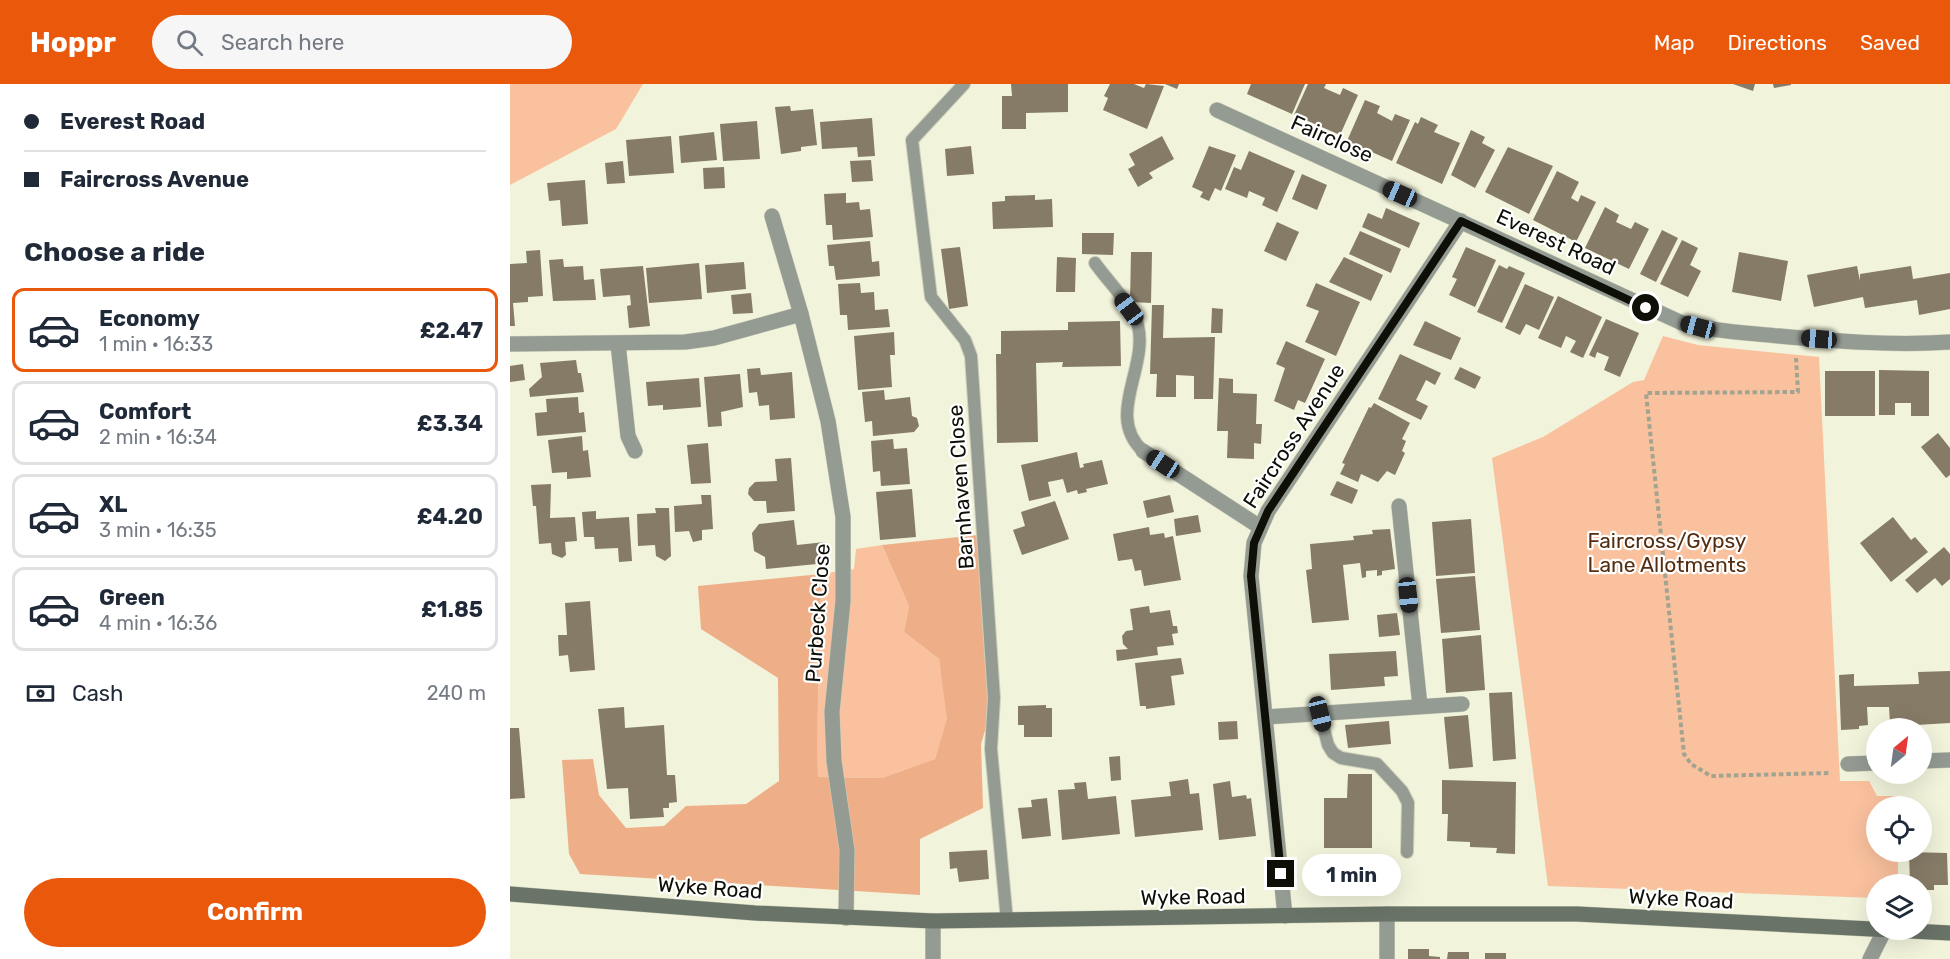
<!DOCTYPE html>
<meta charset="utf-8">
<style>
:root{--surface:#fff;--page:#f6f6f7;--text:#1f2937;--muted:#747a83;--line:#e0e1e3;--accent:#ea580c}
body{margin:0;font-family:Rubik,sans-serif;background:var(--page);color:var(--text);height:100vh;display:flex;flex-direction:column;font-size:22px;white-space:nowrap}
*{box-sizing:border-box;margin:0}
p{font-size:20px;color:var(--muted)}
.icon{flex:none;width:33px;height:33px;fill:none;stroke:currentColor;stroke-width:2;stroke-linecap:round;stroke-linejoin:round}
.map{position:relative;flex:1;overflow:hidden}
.sheet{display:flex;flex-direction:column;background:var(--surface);width:510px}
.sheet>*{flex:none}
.top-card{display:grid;align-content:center;height:132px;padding:0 24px;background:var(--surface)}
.needle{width:39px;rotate:29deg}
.controls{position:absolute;left:1356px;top:634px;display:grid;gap:12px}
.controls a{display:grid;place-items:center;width:66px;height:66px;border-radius:50%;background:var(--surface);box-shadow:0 6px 24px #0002;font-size:30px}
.end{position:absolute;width:27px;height:27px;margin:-14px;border:8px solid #0e0f07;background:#fff;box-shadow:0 0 0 3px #fff}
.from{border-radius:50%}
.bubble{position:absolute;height:42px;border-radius:21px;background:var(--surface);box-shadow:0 6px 24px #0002;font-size:20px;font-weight:700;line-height:42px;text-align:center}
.car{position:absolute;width:18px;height:36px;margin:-18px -9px;border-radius:8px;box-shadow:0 0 4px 2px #0007;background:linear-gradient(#222 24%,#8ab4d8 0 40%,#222 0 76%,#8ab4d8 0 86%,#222 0)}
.top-card b{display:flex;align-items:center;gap:21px;height:57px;font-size:22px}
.top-card b+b{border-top:2px solid var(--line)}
.top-card i{width:15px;height:15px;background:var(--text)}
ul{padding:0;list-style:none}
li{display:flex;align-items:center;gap:18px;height:84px;margin:0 12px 9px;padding:0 12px;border:3px solid var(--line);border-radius:12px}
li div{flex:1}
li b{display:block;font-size:22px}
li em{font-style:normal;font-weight:700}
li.current{border-color:var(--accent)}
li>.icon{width:54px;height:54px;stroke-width:1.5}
h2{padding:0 24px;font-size:27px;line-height:72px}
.pay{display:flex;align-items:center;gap:15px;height:66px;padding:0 24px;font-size:22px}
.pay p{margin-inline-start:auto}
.action{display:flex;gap:12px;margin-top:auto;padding:12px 24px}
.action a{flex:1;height:69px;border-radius:36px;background:var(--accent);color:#fff;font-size:24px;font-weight:700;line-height:69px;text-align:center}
header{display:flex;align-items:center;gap:36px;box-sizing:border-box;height:84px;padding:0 30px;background:var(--accent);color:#fff}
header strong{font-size:28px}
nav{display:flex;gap:33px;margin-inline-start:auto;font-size:21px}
.search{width:420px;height:54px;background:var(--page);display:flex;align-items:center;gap:15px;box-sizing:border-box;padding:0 21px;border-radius:33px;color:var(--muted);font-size:22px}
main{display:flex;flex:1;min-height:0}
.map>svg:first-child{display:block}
</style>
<header>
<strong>Hoppr</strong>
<div class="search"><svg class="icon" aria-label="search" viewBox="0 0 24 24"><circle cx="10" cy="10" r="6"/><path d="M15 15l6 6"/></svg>Search here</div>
<nav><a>Map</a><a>Directions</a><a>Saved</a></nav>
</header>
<main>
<section class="sheet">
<div class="top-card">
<b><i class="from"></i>Everest Road</b>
<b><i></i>Faircross Avenue</b>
</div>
<h2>Choose a ride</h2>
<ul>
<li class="current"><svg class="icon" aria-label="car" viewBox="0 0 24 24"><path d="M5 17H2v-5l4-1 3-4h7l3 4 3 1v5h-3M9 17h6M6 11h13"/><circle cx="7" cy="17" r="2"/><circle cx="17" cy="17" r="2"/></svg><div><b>Economy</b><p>1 min · 16:33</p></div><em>£2.47</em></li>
<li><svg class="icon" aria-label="car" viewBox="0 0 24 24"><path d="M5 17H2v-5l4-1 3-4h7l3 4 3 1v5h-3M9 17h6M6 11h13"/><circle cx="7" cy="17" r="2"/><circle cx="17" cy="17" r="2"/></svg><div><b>Comfort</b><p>2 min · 16:34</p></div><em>£3.34</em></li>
<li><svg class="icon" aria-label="car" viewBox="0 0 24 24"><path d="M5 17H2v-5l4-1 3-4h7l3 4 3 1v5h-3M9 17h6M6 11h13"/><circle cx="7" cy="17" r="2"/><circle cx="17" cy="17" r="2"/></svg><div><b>XL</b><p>3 min · 16:35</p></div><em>£4.20</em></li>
<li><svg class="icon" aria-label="car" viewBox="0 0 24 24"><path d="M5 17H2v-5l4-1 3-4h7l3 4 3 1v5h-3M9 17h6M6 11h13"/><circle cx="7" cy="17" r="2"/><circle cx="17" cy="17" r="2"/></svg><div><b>Green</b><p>4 min · 16:36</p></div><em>£1.85</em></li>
</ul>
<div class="pay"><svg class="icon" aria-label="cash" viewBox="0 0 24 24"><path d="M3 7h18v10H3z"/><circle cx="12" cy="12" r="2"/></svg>Cash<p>240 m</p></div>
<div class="action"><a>Confirm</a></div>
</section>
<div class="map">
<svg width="1440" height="875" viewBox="0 0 1440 875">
<rect width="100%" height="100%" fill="#f1f3db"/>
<g fill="#fac19e">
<polygon points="0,0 133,0 106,45 0,101"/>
<polygon points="1153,252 1188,261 1309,273 1330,697 1359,697 1367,712 1387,712 1387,723 1366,723 1366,768 1388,768 1388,801 1366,801 1366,814 1038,802 982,374 1033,353 1123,298 1134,296"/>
<path d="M 372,461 L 399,522 L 394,548 L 429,575 L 438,635 L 425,675 L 372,694 L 308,693 C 306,625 311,558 311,490 L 344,485 L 346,465 Z"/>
</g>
<path fill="#eeaf88" d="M 468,451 L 479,633 L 471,660 L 473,724 L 410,755 L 410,811 L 70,790 L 59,770 L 52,676 L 83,675 L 89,711 L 116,744 L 154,742 L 176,722 L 236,720 L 269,697 L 268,594 L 191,545 L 188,502 L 311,490 C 311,558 306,625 308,693 L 372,694 L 425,675 L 437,635 L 429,575 L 394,548 L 399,522 L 372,461 Z"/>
<g fill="#867b67">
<polygon points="501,0 558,0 558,28 516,29 516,45 492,45 492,12 502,12"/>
<polygon points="600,0 624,0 634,4 636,0 654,2 637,45 593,26 598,14 594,12"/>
<polygon points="655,0 669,0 667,5"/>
<polygon points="741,0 795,0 782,30 737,10"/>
<polygon points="798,0 816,0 814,4 830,11 833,4 848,11 830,51 784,31"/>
<polygon points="1223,0 1245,0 1243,7"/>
<polygon points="1263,0 1281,0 1281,1 1264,4"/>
<polygon points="855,16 870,22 867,29 882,37 885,30 900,36 882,77 837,57"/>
<polygon points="280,22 281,27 303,25 307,61 291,63 291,67 271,70 265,23"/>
<polygon points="911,33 928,41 924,48 950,59 932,100 886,79 905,38 908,40"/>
<polygon points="362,34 365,72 348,73 347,63 312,65 310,38"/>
<polygon points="247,37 250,75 213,77 210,40"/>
<polygon points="961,46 975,53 972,59 985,66 965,104 941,91"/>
<polygon points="204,48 207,76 171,79 169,52"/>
<polygon points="161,52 164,89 119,92 116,56"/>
<polygon points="652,52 664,75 639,89 643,94 628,103 618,85 625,81 619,70"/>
<polygon points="461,62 464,90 437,92 435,65"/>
<polygon points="699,62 726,71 711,107 705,104 699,117 690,113 693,108 682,103"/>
<polygon points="998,63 1043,82 1019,130 975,108"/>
<polygon points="739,67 785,87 767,128 752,121 755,114 739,107 737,114 715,105 724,83 731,86"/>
<polygon points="361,76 363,97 342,98 340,77"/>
<polygon points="113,77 115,99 97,100 95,79"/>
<polygon points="214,83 215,104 194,105 193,84"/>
<polygon points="1047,87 1069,98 1061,114 1068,118 1071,111 1086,118 1066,158 1023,136"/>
<polygon points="792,90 817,101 807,126 782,115"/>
<polygon points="75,96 78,140 52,142 50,116 39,117 37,99"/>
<polygon points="336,109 336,119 349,118 350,126 360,125 363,153 323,156 322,141 316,141 314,110"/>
<polygon points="525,111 525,116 542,115 543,143 483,145 482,118 495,117 495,112"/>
<polygon points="1095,123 1109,131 1106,138 1121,145 1125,138 1139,145 1119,185 1075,164"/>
<polygon points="876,124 910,139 899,164 852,143 858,129 872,135"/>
<polygon points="767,138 789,148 776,177 754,167"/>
<polygon points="1152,146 1168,154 1146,198 1130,190"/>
<polygon points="850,147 891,165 881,189 839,170"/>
<polygon points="572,149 604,149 603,171 572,170"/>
<polygon points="1172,156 1188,164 1180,181 1191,187 1178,213 1150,200"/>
<polygon points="360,157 362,178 369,177 370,192 326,196 324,182 319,182 317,161"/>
<polygon points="450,163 458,222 439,225 431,165"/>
<polygon points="956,163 986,176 965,223 939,211 947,195 942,193"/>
<polygon points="30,166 33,212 18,213 18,218 3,219 5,242 0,242 0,180 17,179 16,167"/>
<polygon points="621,168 642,168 641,219 620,218"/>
<polygon points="1229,168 1278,177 1271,217 1222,208"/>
<polygon points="547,173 566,174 565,208 546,208"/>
<polygon points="834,173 873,191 861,217 819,198"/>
<polygon points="53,175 54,183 73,182 74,196 84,195 86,216 43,217 39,176"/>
<polygon points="234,178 236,205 197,209 195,181"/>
<polygon points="189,179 192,215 139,219 136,184"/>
<polygon points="989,181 997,185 999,182 1015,189 992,239 967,228"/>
<polygon points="133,182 140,242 119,244 117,222 121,221 120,211 93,213 90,185"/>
<polygon points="1347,182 1350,197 1350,190 1401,182 1403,195 1440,189 1440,225 1409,231 1407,216 1355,224 1353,213 1304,223 1297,191"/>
<polygon points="350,199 351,209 364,208 365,226 378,225 380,243 338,246 337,231 330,231 328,200"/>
<polygon points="806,199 850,218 826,272 795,258 809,227 796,222"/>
<polygon points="1015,200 1044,213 1029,246 1016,240 1010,251 995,244"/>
<polygon points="241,209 243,229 223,230 221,211"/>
<polygon points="1048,212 1092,233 1073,274 1060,268 1066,257 1056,252 1051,264 1028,254"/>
<polygon points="642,221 654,221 653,254 705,253 703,315 684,315 684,292 666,291 666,313 646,313 647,290 640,290"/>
<polygon points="702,224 713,225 712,249 701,249"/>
<polygon points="1096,235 1129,249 1110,293 1094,286 1099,273 1087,268 1085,274 1079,271"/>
<polygon points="610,237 611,282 552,283 553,278 526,279 528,358 487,359 486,270 491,270 491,247 558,246 558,238"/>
<polygon points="915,237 951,254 941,276 903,261"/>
<polygon points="384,248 385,271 380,271 382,303 348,306 344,252"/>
<polygon points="776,257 815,275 795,319 788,316 784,326 764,317 775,284 766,280"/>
<polygon points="890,270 931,289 925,301 916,296 906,316 918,322 911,336 868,315"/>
<polygon points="66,276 68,289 71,289 74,308 20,313 19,305 32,293 30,279"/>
<polygon points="13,280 15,296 0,298 0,282"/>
<polygon points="950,283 971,293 965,305 944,295"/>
<polygon points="250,284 251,291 282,288 285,334 260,336 259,321 249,322 247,308 239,309 237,285"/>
<polygon points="1369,286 1419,287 1419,332 1401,332 1401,319 1385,319 1385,331 1369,331"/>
<rect x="1315" y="287" width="50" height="45"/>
<polygon points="230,290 233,323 211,328 212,342 198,343 194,293"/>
<polygon points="189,294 191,323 153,326 153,321 138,322 136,298"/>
<polygon points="709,294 723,295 723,309 747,310 746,340 752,340 751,360 744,359 744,375 717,374 718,347 707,347"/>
<polygon points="374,306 375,316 400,313 402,332 407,334 409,342 404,348 363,352 362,337 355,338 352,308"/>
<polygon points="68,313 69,329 74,328 76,348 27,352 25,329 37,328 36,315"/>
<polygon points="864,319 900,339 892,355 896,357 892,367 895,369 885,391 877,387 868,398 851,390 848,398 830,390 835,380 832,379 859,323 861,324"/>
<polygon points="1428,349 1440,364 1440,391 1436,394 1411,363"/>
<polygon points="72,352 73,367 78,366 81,393 57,395 57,388 42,389 38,356"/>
<polygon points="383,355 384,365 397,364 400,400 371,402 370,387 363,388 361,357"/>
<polygon points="198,359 201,399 181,400 177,361"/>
<polygon points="567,368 570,384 574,383 573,380 592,376 598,400 576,405 577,408 568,410 567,406 557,409 553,395 538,398 541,412 519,417 511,381"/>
<polygon points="281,374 285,427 257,429 256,417 244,417 238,410 239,404 245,398 267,397 265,375"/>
<polygon points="827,397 848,406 842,420 820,411"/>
<polygon points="41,400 40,434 65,433 67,457 55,458 56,471 52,474 42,470 41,459 29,460 26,422 23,422 21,401"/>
<polygon points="402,405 406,453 370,456 366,408"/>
<polygon points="191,411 201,411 203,445 192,446 192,456 183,458 179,447 165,448 164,422 192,420"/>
<polygon points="660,411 664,428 637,434 633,417"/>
<polygon points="545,417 559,455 512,471 503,446 515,442 511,428"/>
<polygon points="145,424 159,424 161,472 155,477 146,472 145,461 128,462 127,430 146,429"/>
<polygon points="86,427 86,435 119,433 122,477 109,478 108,464 85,465 84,453 74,453 72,428"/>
<polygon points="688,431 691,448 666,452 664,435"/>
<polygon points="1383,433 1401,456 1405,453 1418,468 1381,498 1350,459"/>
<polygon points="961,435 965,489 926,492 922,438"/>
<polygon points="284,436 287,461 315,458 317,479 256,485 255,473 244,467 242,449 249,440"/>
<polygon points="639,443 640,451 654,449 655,454 663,452 671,496 634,502 631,486 625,487 622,475 608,477 603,450"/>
<polygon points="880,445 885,485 872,487 872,491 867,492 867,486 856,487 856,493 852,494 850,479 833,481 839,536 802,539 796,486 802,485 800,460 844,456 843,452 863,450 862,446"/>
<polygon points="1434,463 1440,470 1440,495 1432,502 1425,494 1407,509 1395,496"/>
<polygon points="965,492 970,546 931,549 926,495"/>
<polygon points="80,517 85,586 60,588 58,571 49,572 48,551 57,551 55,519"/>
<polygon points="639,522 640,529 660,526 663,542 667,542 668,549 662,550 664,561 647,563 648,571 607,577 606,566 618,565 613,560 612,552 616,547 623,546 620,525"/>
<polygon points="887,529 890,551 869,553 867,531"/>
<polygon points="971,551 975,606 936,609 932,555"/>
<polygon points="886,567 888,592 874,593 875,602 821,606 819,570"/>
<polygon points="671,574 674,590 661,592 665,621 636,625 636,622 630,622 625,579"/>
<polygon points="1440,587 1440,639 1389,642 1389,639 1380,640 1379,623 1357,623 1358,641 1349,642 1349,645 1331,646 1329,591 1344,590 1344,602 1409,600 1408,588"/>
<polygon points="1002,608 1006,675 983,677 979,609"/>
<polygon points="536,621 536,624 542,624 542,653 514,653 514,641 508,641 508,622"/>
<polygon points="114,623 115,644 154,641 157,691 165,691 167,718 159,719 159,724 153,724 154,733 120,735 118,704 97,705 88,625"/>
<polygon points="958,631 963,683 939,685 934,633"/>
<polygon points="727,637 728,655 709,656 708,638"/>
<polygon points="879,637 881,660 838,664 835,641"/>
<polygon points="0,644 9,644 15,714 0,715"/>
<polygon points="610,672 611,696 601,697 599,673"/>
<polygon points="838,690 862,690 862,764 814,764 814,714 837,714"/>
<polygon points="678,695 680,710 689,709 693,746 625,753 621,716 661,712 659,698"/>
<polygon points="932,696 1006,698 1005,770 986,769 987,764 960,763 960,758 937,757 938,730 932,730"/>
<polygon points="720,697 722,713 736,711 737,715 741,714 746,752 709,756 703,700"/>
<polygon points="576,698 578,715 606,712 610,750 552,756 548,706 565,705 564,699"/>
<polygon points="537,714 541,752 512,755 508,724 522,723 521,716"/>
<polygon points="477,766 479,795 449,798 447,784 440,785 439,768"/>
<polygon points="1399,768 1437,769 1438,801 1424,801 1424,806 1412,806 1412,801 1400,801"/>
<polygon points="898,865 919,865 919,872 930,873 930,875 898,875"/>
<polygon points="938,868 959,868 959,875 937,875"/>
<rect x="975" y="869" width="21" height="6"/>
</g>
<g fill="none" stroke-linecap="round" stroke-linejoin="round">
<g stroke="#cdcfb9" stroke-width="14">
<g id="service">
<polyline points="454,0 402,56 421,213 455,256 461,272 484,614 481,665 497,837"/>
<path d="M 585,179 C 596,195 619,218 626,235 C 643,280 593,330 633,367"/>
<polyline points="810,630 818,661 823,669 831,674 867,680 892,707 898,719 897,768"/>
</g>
</g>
<g stroke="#cdcfb9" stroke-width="16">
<g id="minor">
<path d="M 707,26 L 1172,239 C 1204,247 1236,249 1269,252 C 1325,257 1383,262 1440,258"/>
<polyline points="262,132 291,230"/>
<polyline points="0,260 175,258 204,254 291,230 318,337 333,433 333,517 322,628 324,677 337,766 336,834"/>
<polyline points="108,260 118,352 125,367"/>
<polyline points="633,367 750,443"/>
<polyline points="889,422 910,622"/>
<polyline points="756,633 952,620"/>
<polyline points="1412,677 1440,676"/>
<polyline points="1338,680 1366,679"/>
<polyline points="775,832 741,492 744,459 758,427 951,137"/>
<polyline points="423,875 423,837"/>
<polyline points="877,875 877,830"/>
<polyline points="1360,875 1374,847"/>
</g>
</g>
<g stroke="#cdcfb9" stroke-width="16">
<polyline id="secondary" points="0,810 245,829 423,837 877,830 1067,830 1440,849"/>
</g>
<polyline stroke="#a2a391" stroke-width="4" stroke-dasharray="4.5 3" stroke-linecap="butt" points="1286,274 1288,308 1136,309 1174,670 1181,680 1201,692 1320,689"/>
<use href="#service" stroke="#949b93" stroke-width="12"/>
<use href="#minor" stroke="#949b93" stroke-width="15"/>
<use href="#secondary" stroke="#697367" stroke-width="15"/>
</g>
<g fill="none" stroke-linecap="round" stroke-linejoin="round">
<polyline stroke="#0e0f07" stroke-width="8" points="771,790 741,492 744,459 758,427 951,137 1136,224"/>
</g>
<g text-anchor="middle" stroke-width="4.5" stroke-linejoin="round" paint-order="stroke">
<g font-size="21" fill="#0e0f07" stroke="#fff">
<text transform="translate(822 55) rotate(24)" y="7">Fairclose</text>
<text transform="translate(1046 158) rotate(25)" y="7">Everest Road</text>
<text transform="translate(784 352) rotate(-57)" y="7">Faircross Avenue</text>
<text transform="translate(451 403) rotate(-94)" y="7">Barnhaven Close</text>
<text transform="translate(308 529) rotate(-86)" y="7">Purbeck Close</text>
<text transform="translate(200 804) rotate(4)" y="7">Wyke Road</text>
<text transform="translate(683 813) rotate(-1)" y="7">Wyke Road</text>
<text transform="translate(1171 815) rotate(3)" y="7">Wyke Road</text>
</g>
<g font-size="21" fill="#552d10" stroke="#fff">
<text x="1157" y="464">Faircross/Gypsy<tspan x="1157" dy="24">Lane Allotments</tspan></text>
</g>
</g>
</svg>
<div class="controls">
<a><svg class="needle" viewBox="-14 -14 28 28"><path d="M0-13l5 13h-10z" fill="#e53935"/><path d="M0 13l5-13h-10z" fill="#747a83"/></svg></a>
<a><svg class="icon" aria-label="locate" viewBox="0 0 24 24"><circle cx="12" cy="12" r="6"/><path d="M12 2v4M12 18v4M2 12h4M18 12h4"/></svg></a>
<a><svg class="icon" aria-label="layers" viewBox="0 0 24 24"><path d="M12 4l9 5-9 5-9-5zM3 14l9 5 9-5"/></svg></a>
</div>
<i class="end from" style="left:1136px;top:224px"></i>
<i class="end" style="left:771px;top:790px"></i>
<div class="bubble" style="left:792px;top:770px;width:99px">1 min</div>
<i class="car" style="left:890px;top:110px;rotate:294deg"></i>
<i class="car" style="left:619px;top:225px;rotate:323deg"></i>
<i class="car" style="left:1188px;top:243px;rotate:285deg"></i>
<i class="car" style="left:1309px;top:255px;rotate:274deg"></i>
<i class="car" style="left:653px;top:380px;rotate:303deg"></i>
<i class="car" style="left:898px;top:511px;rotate:174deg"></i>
<i class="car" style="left:810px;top:630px;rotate:166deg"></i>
</div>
</main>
